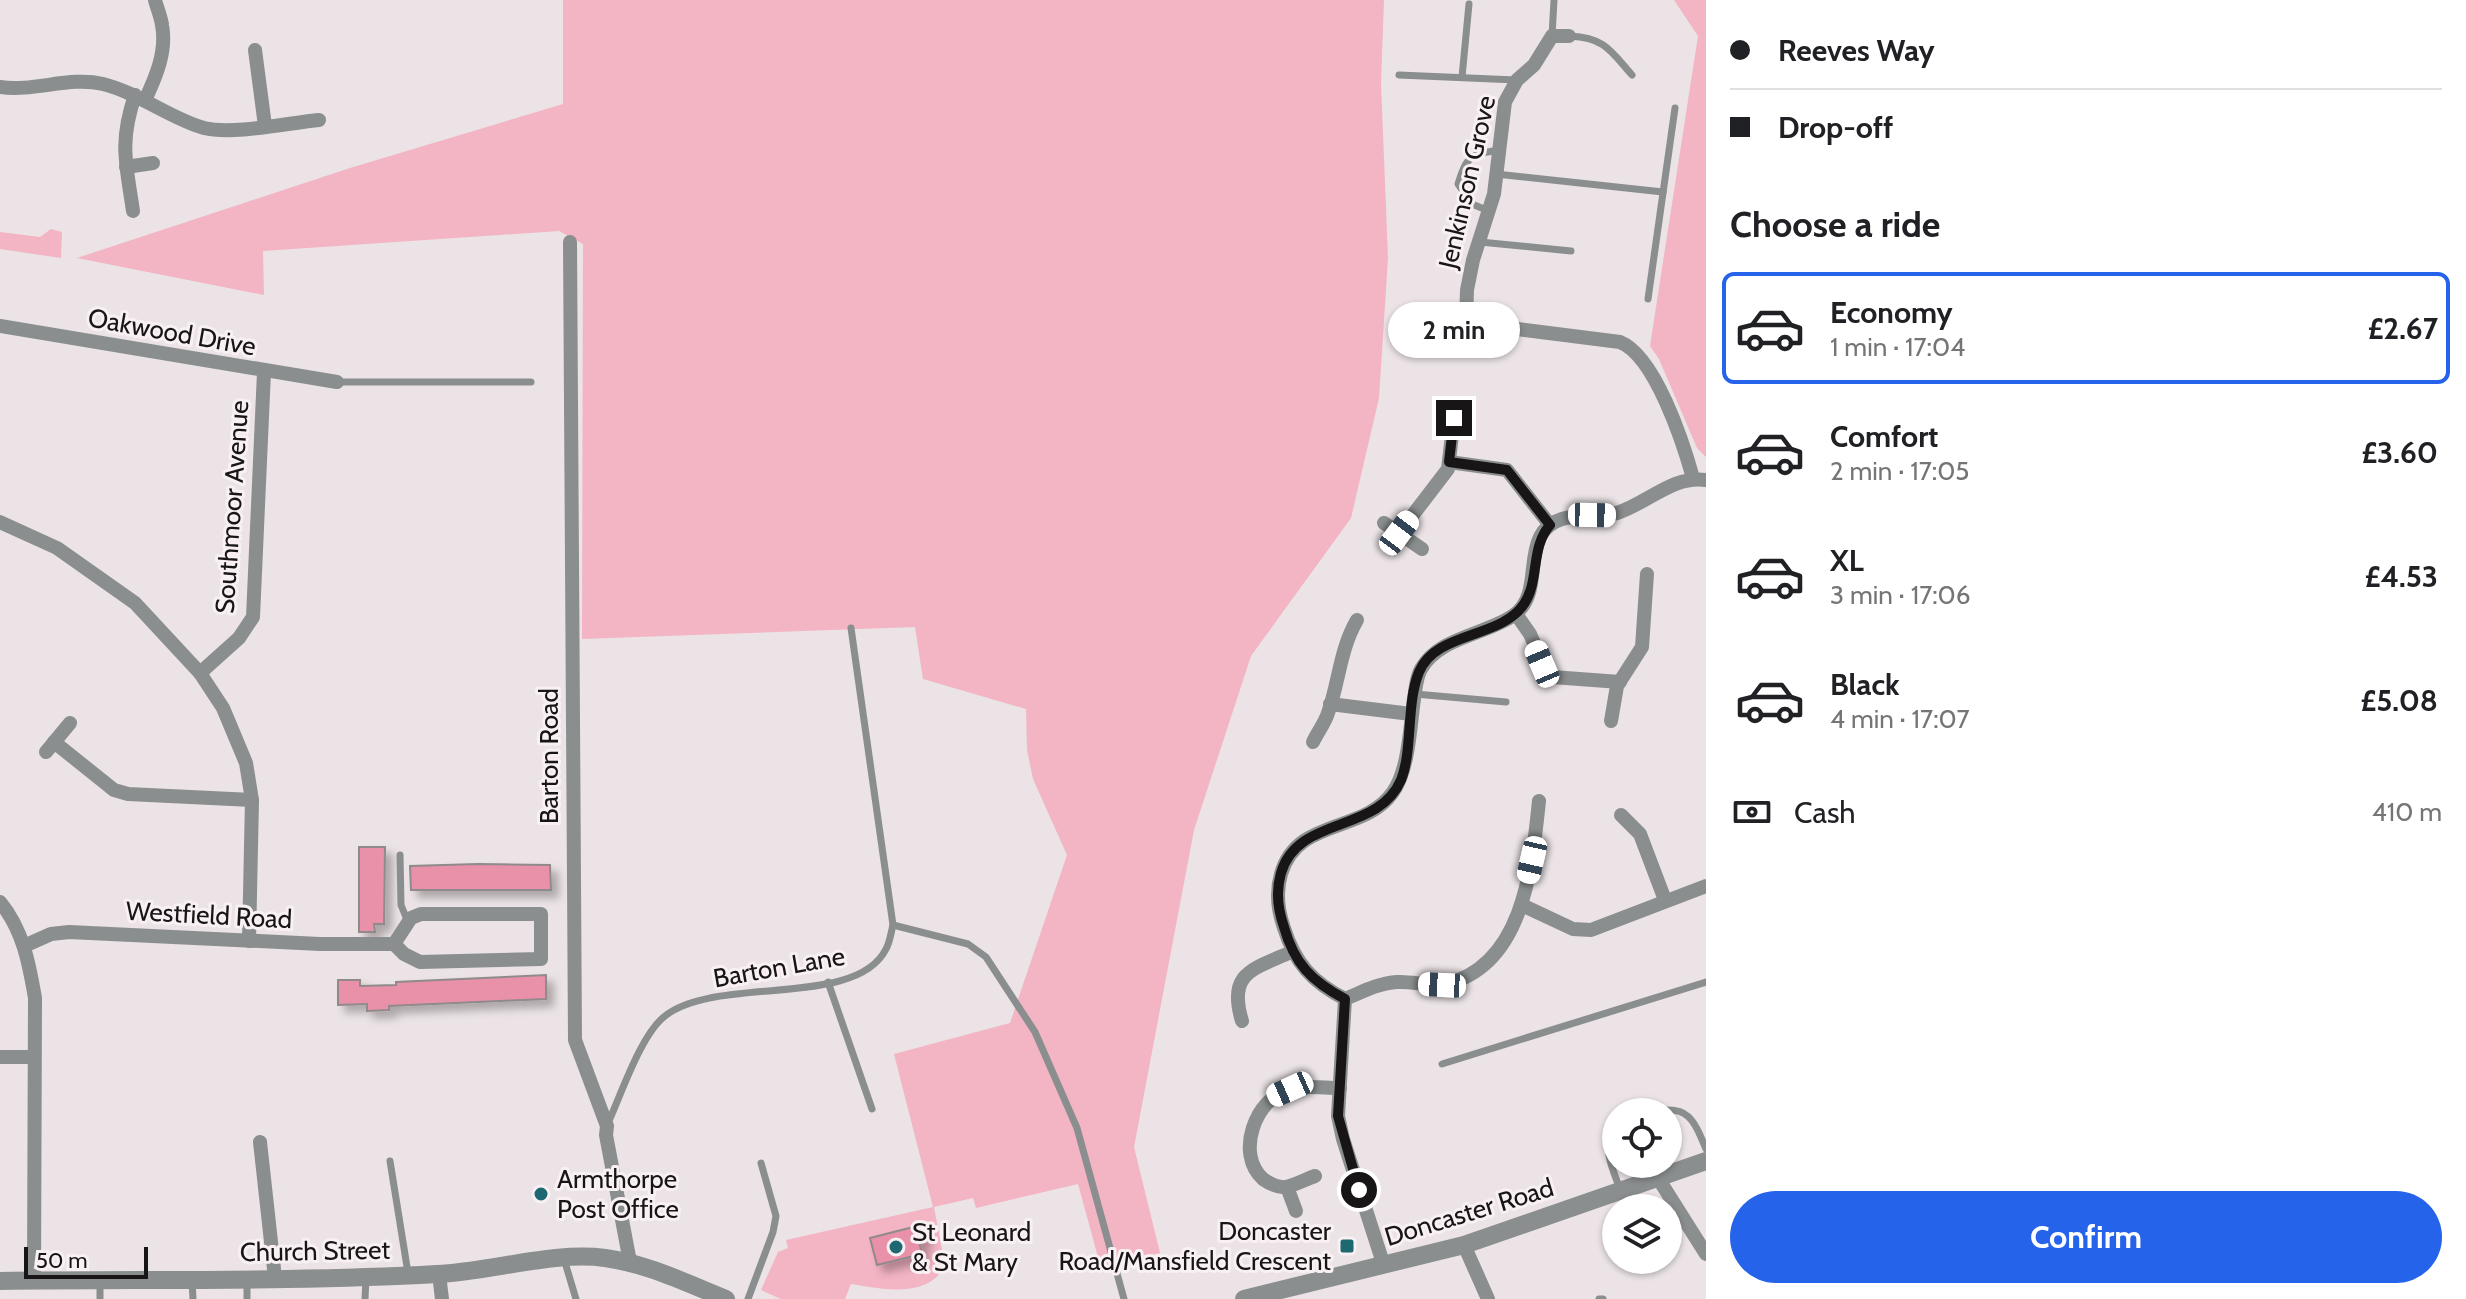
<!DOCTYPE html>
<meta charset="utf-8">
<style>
:root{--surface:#fff;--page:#f2f2f2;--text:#202124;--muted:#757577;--line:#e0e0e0;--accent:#2563eb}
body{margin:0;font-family:Cabin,sans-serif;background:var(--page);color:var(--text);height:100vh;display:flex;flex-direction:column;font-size:30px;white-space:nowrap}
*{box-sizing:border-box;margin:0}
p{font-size:26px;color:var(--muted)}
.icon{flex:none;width:44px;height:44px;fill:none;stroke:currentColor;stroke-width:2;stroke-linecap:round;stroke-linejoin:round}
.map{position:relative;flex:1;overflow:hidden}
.details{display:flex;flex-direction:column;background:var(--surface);width:760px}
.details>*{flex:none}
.hud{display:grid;align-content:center;height:176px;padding:0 24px;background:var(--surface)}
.tools{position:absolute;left:1602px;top:1098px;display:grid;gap:16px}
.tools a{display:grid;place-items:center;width:80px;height:80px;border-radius:50%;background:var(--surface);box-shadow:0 2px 6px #0004;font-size:40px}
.scale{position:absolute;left:24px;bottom:20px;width:124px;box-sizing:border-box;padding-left:8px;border:4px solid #171515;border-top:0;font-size:22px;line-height:28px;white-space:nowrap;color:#171515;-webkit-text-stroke:6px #f8f0f2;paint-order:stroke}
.end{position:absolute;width:36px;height:36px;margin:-18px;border:10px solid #171515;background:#fff;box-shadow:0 0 0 4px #fff}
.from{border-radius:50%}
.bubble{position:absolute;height:56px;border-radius:28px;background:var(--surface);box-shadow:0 2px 6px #0004;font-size:26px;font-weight:700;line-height:56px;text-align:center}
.car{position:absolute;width:24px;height:48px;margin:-24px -12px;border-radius:10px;box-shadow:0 0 6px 2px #0007;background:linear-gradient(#fff 24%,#345 0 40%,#fff 0 76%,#345 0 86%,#fff 0)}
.hud b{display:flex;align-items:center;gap:28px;height:76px;font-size:30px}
.hud b+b{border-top:2px solid var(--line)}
.hud i{width:20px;height:20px;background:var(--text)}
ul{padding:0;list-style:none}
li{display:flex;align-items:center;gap:24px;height:112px;margin:0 16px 12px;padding:0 8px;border:4px solid transparent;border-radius:12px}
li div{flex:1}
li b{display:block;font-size:30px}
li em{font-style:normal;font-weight:700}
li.on{border-color:var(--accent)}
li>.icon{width:72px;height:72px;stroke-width:1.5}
h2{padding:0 24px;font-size:36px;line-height:96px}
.pay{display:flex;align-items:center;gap:20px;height:88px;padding:0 24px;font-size:30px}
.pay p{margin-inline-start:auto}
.action{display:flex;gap:16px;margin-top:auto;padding:16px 24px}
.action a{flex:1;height:92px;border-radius:48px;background:var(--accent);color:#fff;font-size:32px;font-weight:700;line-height:92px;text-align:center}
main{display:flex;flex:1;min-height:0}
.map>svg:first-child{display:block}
</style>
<main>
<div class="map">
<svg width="1706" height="1299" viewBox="0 0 1706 1299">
<defs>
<filter id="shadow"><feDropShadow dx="7" dy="7" stdDeviation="4" flood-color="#0004"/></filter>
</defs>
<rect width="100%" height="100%" fill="#ebe3e5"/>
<g fill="#f3b4c4">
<path d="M 563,0 L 1384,0 L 1381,83 L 1388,258 L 1379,398 L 1351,518 L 1251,656 L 1194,830 L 1134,1147 L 1160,1253 L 1101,1268 L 1078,1184 L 976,1208 L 973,1198 L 934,1207 L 945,1266 C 927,1299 882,1289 851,1284 L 845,1299 L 781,1299 L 761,1290 L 778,1252 L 788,1248 L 786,1240 L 933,1207 L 894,1054 L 1010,1023 L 1067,855 L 1033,779 L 1027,750 L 1026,709 L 923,679 L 915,627 L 582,639 L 583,244 L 559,231 L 263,251 L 264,295 L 77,258 L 350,168 L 563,104 Z"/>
<polygon points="1674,0 1706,0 1706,457 1697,448 1659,359 1650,346 1698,36"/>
<polygon points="51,229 62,232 61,258 0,249 0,232 40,237"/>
</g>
<g fill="#e891a9" stroke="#918a8c" stroke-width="2" filter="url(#shadow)">
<polygon points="359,847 385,847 384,924 374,924 375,932 359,932"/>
<polygon points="478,864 550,865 551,890 411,890 410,866"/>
<polygon points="546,975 546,999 389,1006 389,1010 367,1011 367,1004 338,1005 338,980 360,980 360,986 396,985 396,982"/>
<polygon points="921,1225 925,1239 919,1241 922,1254 877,1265 870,1238"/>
</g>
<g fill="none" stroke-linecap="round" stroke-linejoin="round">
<g stroke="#8b8e8e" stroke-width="7">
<polyline points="1552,36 1554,0"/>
<path d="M 1570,36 C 1605,38 1610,50 1632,75"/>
<polyline points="1399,75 1516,80"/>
<polyline points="1462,77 1469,4"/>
<polyline points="1496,174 1663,192"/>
<path d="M 1489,211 L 1472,204 L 1458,184 C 1467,155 1470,155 1499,150"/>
<polyline points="1480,242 1571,251"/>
<polyline points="1648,299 1675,108"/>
<polyline points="337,382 531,382"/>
<polyline points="1415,694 1506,702"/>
<polyline points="400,855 401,905 408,922"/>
<polyline points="893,925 968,944 986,957 1035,1032 1077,1128 1124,1299"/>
<polyline points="828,982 872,1109"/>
<polyline points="1442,1064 1706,982"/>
<path d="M 1654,1112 C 1688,1104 1694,1120 1706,1149"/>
<path d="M 608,1123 C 621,1095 641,1034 665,1016 C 717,975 856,1009 886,949 C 890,942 891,932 893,925 L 851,628"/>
<path d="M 1616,1129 C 1599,1143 1614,1172 1620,1189"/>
<polyline points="390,1161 408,1273"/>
<polyline points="564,1259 576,1299"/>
<polyline points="192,1281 193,1299"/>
<polyline points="247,1281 247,1299"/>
<polyline points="100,1282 100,1299"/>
<polyline points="365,1299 366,1278"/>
<polyline points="748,1299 773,1232 776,1216 761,1163"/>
<polyline points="1599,1299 1603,1299"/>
</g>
<g stroke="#8b8e8e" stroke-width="14">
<polyline points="255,50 265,126"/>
<path d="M 0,87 C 34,92 70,76 103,84 C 139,93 171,119 204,128 C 233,135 288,123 319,120"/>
<path d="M 145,100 C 156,77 167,51 162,25 C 161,17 157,8 155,0"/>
<polyline points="126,167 153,163"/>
<path d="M 133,211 C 126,163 119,143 135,95"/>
<polyline points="570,242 575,1040 607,1126 606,1135 630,1262"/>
<path d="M 1446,320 L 1620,342 C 1655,356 1683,442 1693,478"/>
<polyline points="1466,321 1467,290 1473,260 1494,194 1505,102 1517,80 1534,65 1552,36 1569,36"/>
<polyline points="0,326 337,382"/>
<polyline points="1449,462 1507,470 1550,525"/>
<polyline points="0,522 57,548 135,603 200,673 223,708 246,763 252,800 249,941"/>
<polyline points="1384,523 1422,549"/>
<polyline points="1399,533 1448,469 1454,418"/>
<polyline points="1516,614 1530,634 1547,673 1552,677 1620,682"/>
<polyline points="200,673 239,638 253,617 264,372"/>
<polyline points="1330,704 1411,714"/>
<polyline points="1611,721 1617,686 1642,647 1647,574"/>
<polyline points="54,742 114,790 128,794 252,800"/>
<path d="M 1313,742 C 1317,733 1325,723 1328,713 C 1339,682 1340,649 1357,620"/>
<polyline points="46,752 70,723"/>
<polyline points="1621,815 1640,834 1665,900"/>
<path d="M 0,902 C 23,930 29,963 35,998 L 34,1281"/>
<polyline points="1522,905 1573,929 1591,930 1706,886"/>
<polyline points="24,946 51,934 69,932 320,944 394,944 404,954 420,962 541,959 541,914 421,914 411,918 394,944"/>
<path d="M 1345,999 C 1362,992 1379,983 1397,982 C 1413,981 1430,987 1446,984 C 1524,965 1532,867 1539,801"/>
<path d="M 1242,1021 C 1227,972 1254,969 1291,952"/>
<polyline points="0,1057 33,1057"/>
<polyline points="260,1142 275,1278"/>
<path d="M 1315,1176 C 1306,1179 1296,1185 1286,1187 C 1277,1188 1270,1184 1263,1179 C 1235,1154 1255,1098 1290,1089 C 1305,1085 1324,1088 1340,1088"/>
<polyline points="1658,1178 1706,1254"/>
<polyline points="1287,1187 1296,1211"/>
<polyline points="1464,1245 1488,1299"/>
<path d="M 1384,1266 L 1343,1139 L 1338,1116 L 1345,999 C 1312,982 1295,963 1284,928 C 1278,911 1276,891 1281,874 C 1297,817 1364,834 1393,792 C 1410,768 1410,721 1415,692 C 1416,684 1417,676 1421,669 C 1439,637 1485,635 1514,615 C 1539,597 1528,561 1540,537 C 1555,507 1593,521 1617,513 C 1648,503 1673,475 1706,480"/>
<polyline points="439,1274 442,1299"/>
</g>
<g stroke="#8b8e8e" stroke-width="18">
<path d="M 0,1281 C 145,1279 291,1282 437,1274 C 489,1272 554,1251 605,1258 C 648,1264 686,1283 726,1299"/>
<polyline points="1244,1299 1464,1245 1706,1161"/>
</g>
</g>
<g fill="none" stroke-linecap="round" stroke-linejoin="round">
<path stroke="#171515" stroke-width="10" d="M 1359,1190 L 1338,1116 L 1345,999 C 1311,981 1294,963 1284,927 C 1278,910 1276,890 1281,873 C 1298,815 1378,834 1401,780 C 1413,750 1406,703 1419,672 C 1436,631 1501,639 1524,604 C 1540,580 1530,548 1550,525 L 1507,470 L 1449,462 L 1454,418"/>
</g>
<g fill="#1d6871" stroke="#f8f0f2" stroke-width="3">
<circle cx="541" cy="1194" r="8"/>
<rect x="1339" y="1238" width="16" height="16" rx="4"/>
<circle cx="896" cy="1247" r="8"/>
</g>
<g text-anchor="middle" stroke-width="6" stroke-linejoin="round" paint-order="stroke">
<g font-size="26" fill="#171515" stroke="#f8f0f2">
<text transform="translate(1467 182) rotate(-77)" y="9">Jenkinson Grove</text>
<text transform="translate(172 332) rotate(10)" y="9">Oakwood Drive</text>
<text transform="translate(232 507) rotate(-86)" y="9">Southmoor Avenue</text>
<text transform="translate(549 756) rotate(-90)" y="9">Barton Road</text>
<text transform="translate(209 915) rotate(3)" y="9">Westfield Road</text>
<text transform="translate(779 967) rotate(-10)" y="9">Barton Lane</text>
<text transform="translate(1469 1212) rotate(-17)" y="9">Doncaster Road</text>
<text transform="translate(315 1251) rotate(-1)" y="9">Church Street</text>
</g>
<g font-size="26" fill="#171515" stroke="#f8f0f2" text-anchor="start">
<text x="557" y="1188">Armthorpe<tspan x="557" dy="30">Post Office</tspan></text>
<text x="1331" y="1240" text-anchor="end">Doncaster<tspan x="1331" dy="30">Road/Mansfield Crescent</tspan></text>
<text x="912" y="1241">St Leonard<tspan x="912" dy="30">&amp; St Mary</tspan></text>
</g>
</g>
</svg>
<div class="tools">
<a><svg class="icon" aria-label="locate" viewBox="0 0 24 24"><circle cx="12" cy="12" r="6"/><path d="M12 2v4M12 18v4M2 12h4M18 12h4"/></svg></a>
<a><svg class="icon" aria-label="layers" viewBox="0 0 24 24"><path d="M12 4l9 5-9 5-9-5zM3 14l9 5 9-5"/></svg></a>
</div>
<div class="scale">50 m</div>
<i class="end from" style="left:1359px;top:1190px"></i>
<i class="end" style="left:1454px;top:418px"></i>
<div class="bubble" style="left:1388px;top:302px;width:132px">2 min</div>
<i class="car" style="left:1592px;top:515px;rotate:91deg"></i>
<i class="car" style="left:1399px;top:533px;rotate:37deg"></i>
<i class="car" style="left:1542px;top:664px;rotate:337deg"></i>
<i class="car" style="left:1532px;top:860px;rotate:193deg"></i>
<i class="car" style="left:1442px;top:985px;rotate:273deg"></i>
<i class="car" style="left:1290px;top:1089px;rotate:246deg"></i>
</div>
<section class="details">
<div class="hud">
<b><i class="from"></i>Reeves Way</b>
<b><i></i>Drop-off</b>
</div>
<h2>Choose a ride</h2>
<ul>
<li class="on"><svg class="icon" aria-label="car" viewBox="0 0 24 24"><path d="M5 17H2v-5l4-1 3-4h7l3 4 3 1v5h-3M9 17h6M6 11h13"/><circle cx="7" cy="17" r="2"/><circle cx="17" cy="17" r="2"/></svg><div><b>Economy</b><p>1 min · 17:04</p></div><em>£2.67</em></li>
<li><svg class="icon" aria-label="car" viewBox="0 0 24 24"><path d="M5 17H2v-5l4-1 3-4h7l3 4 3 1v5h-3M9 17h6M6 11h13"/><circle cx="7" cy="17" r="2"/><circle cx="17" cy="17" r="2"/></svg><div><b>Comfort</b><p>2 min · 17:05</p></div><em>£3.60</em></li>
<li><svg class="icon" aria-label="car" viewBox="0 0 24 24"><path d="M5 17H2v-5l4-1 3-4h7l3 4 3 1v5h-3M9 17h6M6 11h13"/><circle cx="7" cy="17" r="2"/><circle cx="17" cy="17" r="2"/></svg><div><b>XL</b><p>3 min · 17:06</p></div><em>£4.53</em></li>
<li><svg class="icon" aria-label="car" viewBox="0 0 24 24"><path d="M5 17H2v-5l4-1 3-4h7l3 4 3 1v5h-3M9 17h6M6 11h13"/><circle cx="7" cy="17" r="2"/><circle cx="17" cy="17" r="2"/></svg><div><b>Black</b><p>4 min · 17:07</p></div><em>£5.08</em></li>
</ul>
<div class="pay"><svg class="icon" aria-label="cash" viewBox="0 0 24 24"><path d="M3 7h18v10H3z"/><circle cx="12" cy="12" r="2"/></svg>Cash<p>410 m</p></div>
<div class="action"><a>Confirm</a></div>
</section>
</main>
